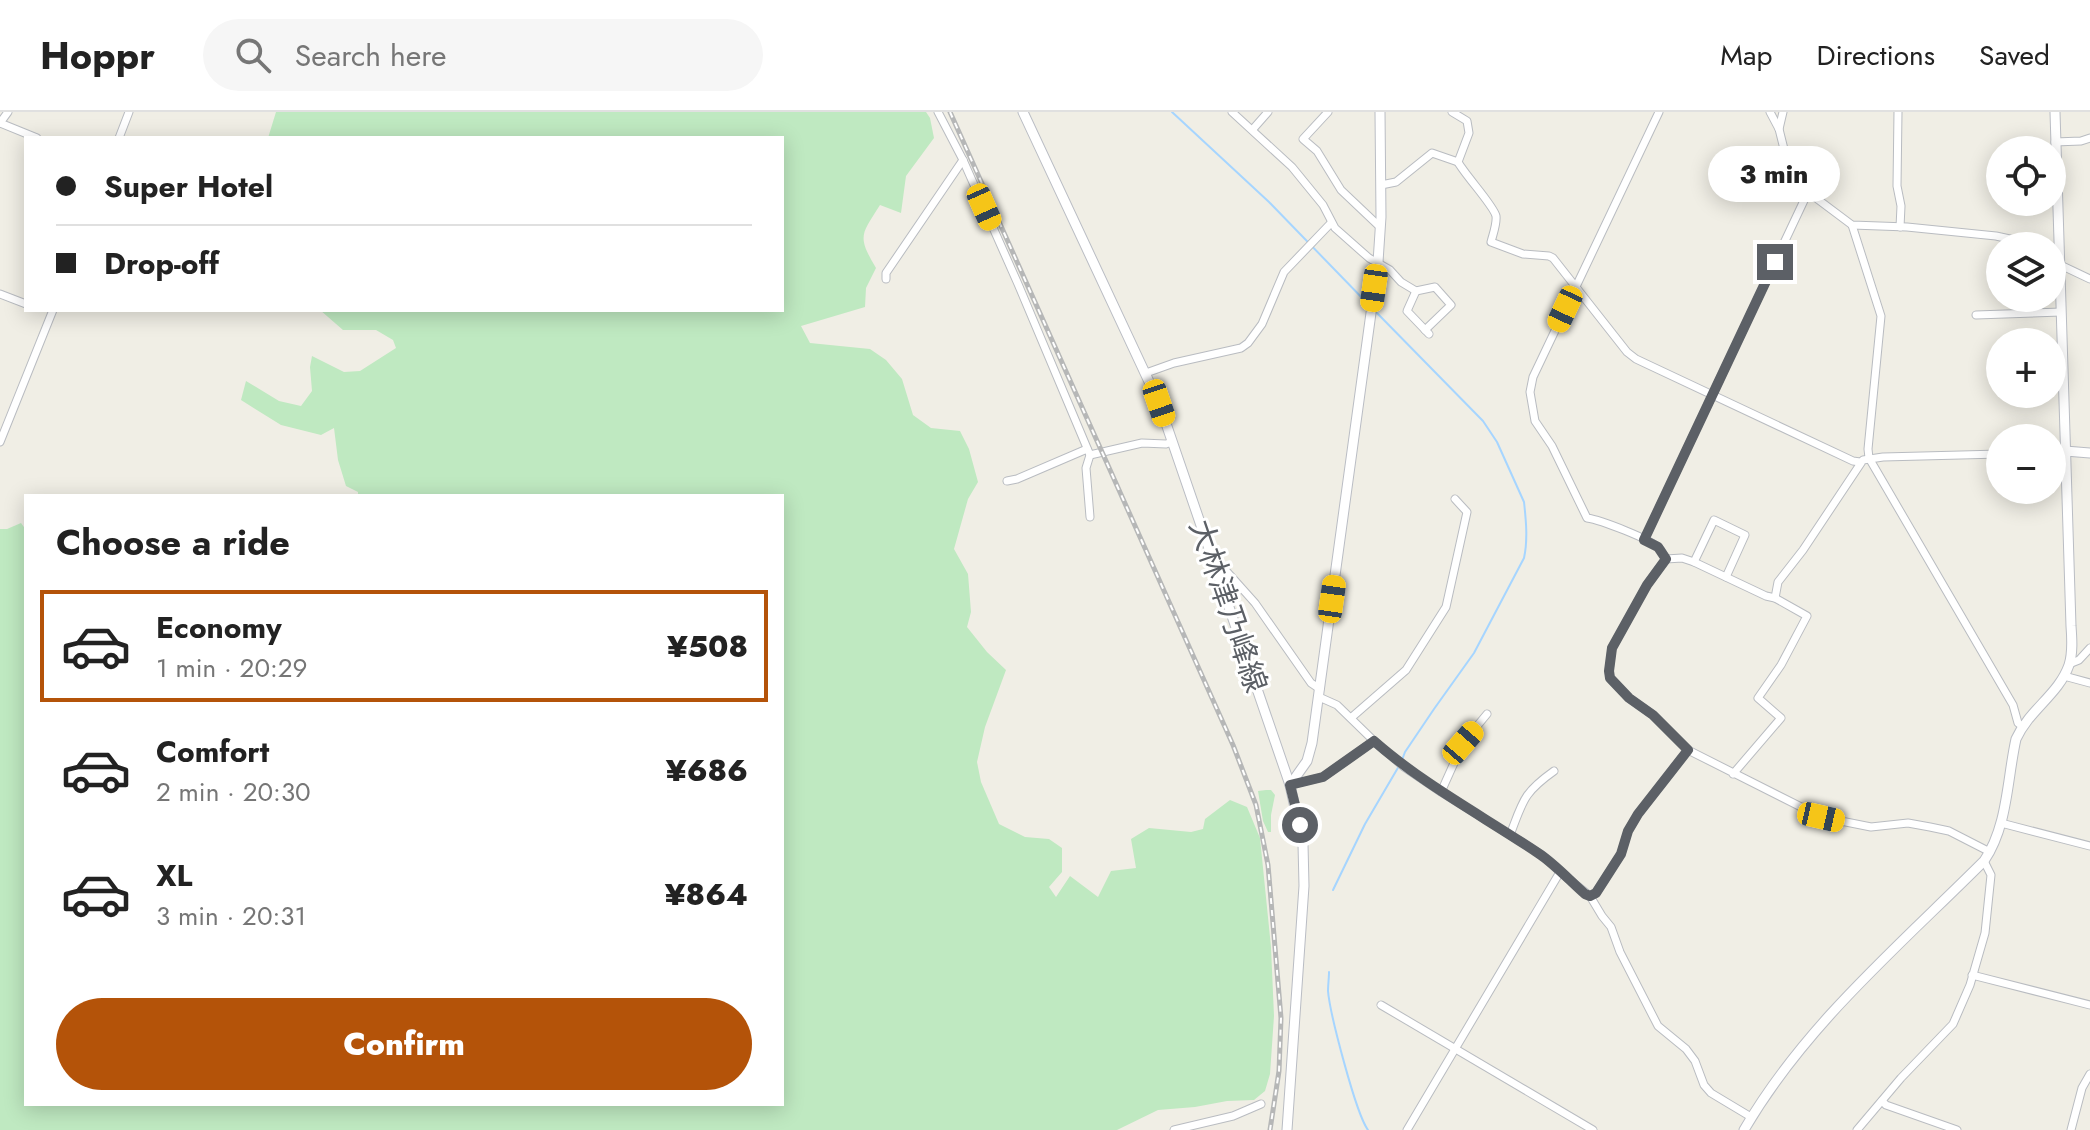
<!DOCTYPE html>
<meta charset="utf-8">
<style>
:root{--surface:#fff;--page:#f6f6f6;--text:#222;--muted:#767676;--line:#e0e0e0;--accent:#b45309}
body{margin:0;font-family:Jost,"Noto Sans JP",sans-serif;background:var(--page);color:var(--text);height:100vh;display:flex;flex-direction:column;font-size:30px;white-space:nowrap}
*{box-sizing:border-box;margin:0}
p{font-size:26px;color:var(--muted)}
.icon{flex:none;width:44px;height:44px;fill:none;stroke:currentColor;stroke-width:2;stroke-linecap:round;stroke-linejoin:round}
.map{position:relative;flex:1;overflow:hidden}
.side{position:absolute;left:24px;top:382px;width:760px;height:612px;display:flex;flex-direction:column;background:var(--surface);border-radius:0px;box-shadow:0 4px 20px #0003}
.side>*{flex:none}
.top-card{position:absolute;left:24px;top:24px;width:760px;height:176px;border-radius:0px;box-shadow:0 4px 20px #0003;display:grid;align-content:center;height:176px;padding:0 32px;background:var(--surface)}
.buttons{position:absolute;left:1986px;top:24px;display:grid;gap:16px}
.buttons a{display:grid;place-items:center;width:80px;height:80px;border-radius:50%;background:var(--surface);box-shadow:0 4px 20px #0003;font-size:40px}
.end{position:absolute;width:36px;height:36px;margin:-18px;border:10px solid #5c6066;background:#fff;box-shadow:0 0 0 4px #fff}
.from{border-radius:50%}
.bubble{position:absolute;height:56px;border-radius:28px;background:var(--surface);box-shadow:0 4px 20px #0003;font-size:26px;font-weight:800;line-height:56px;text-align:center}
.car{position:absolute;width:24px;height:48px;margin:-24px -12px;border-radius:10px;box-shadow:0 0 6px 2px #0007;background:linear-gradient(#f5c518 24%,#345 0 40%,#f5c518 0 76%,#345 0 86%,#f5c518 0)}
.top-card b{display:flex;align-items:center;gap:28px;height:76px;font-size:30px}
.top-card b+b{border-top:2px solid var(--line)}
.top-card i{width:20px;height:20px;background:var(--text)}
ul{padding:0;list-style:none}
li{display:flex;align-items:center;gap:24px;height:112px;margin:0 16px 12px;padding:0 16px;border:4px solid transparent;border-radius:0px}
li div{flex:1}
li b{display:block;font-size:30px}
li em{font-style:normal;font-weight:800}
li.current{border-color:var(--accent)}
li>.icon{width:72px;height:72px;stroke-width:1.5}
h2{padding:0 32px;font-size:36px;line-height:96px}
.button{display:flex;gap:16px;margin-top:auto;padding:16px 32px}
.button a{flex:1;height:92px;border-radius:48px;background:var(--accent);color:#fff;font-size:32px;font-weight:800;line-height:92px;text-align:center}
header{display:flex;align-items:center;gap:48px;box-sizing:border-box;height:112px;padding:0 40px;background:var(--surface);border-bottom:2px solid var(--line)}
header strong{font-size:38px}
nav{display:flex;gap:44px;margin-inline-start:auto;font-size:28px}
.search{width:560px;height:72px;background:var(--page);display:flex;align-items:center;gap:20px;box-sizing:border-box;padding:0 28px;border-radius:44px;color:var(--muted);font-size:30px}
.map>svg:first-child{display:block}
</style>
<header>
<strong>Hoppr</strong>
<div class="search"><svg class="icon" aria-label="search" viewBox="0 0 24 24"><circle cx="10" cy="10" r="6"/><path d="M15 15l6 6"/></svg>Search here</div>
<nav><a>Map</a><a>Directions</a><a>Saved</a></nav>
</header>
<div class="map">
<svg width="2090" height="1018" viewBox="0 0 2090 1018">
<rect width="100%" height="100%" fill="#f0eee5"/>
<g fill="#bfe9c1">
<path d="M 276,0 L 926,0 L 930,6 L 934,26 L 906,64 L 901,101 L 880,93 C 861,123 857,124 876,156 L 866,176 L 865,195 L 801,214 L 810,231 L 870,237 L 886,248 L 902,267 L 913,303 L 931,316 L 960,319 L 969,337 L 978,370 L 968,387 L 954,437 L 968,462 L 971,500 L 967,515 L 987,540 L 1006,558 L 985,615 L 977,650 L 981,670 L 999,712 L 1025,725 L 1049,727 L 1062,736 L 1062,760 L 1049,775 L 1056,785 L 1070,764 L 1098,785 L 1111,759 L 1136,756 L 1131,727 L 1149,716 L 1191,720 L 1203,717 L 1205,707 L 1230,688 L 1247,695 L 1260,726 L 1271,835 L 1274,904 L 1270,962 L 1265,979 L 1254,988 L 1227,989 L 1195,995 L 1158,998 L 1117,1018 L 0,1018 L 0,417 L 7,417 L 21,411 L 26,418 L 26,992 L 782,992 L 782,384 L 358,384 L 358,380 L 346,374 L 338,348 L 334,316 L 321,323 L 281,313 L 241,288 L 246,269 L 279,289 L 301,294 L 312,279 L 310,255 L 312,244 L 344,260 L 360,259 L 396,236 L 393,228 L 376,218 L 343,218 L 320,198 L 782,198 L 782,26 L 268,26 Z"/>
<polygon points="1266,678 1271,678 1275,683 1271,703 1271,720 1268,720 1263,709 1258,679"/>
</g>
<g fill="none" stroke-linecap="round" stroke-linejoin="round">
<g stroke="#a6d5ff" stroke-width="2">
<polyline points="1172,0 1269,90 1368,192"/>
<path d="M 1376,200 L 1483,309 L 1497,330 L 1524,390 C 1526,408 1528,428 1524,446 L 1474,541 L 1434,597 L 1405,640 L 1402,648"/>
<polyline points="1333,778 1365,712 1399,654"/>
<path d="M 1329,860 C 1329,866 1328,873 1328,879 C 1330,902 1356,1002 1368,1018"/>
</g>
<g stroke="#b9bcc1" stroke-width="9">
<g id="street">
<polyline points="938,0 963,48 1018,172 1090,343 1142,331 1166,332 1172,330"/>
<polyline points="1232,0 1292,55 1323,93 1335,116 1369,146 1390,158 1401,170 1416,179 1435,175 1451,193 1425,218"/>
<polyline points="1328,0 1303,27 1317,39 1341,78 1380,115"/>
<path d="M 1452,0 L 1467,9 L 1469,21 L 1458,50 C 1465,63 1494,94 1496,104 C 1497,112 1493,122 1491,130 L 1523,142 L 1549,144 L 1553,146 L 1627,240 L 1636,247 L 1853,349 L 1860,350"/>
<path d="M 1659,0 L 1533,265 L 1530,280 L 1535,309 L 1552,334 L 1587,406 C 1601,408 1650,427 1659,436 C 1662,439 1663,443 1666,447"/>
<polyline points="1770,0 1779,17 1787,49 1795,64 1808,80 1852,113 1907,115 1996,124 2019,129 2027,134"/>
<polyline points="1898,0 1897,74 1901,94 1900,115"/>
<polyline points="0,11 37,26"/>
<polyline points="0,11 8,0"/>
<polyline points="1253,17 1268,0"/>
<polyline points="1779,17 1783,0"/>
<polyline points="119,26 129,0"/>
<polyline points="2055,30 2081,29 2090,26"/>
<polyline points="1381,73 1396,70 1432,41 1458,50"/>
<polyline points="1852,113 1881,204 1868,337 1869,346 2013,593 2018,611 2022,614"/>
<polyline points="2052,149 2090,167"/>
<polyline points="886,167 886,161 963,48"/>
<polyline points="1416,179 1407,199 1429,222"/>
<polyline points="0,182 26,192"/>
<polyline points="1976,203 2061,200"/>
<polyline points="1146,261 1174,251 1241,236 1248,231 1262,212 1284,160 1331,111"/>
<polyline points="0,330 53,198"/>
<polyline points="2052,340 2065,339"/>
<polyline points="1090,343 1086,356 1090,405"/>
<polyline points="1007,369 1017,367 1087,337"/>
<polyline points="1644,428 1808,80"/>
<polyline points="1212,443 1255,491 1311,571 1320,577"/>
<polyline points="1694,450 1714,408 1745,423 1726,465"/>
<polyline points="1775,486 1778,470 1803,438 1863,348 1883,345 2000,342"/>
<polyline points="2069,552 2079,548 2090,536"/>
<polyline points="2064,564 2090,571"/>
<polyline points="1319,585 1337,593 1374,629 1404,655 1441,680 1542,743 1560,760 1590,784 1602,804 1611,815 1620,840 1658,914 1686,937 1695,949 1704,973 1711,981 1751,1005"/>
<polyline points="1352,605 1406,558 1446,495 1467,400 1455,387"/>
<polyline points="1733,662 1781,606 1758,586 1781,553 1807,504 1775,486 1766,484 1694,450 1682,446 1666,447 1647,473 1612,536 1609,559 1610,566 1629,586 1653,603 1688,638 1821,705 1871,715 1908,711 1930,715 1949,719 1990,740"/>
<polyline points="1290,673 1323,665 1374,629"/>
<polyline points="1441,680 1463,631 1487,602"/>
<polyline points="2001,711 2090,734"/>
<path d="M 1510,723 C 1523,689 1523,681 1554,659"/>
<polyline points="1590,784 1596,781 1621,742 1628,719 1638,702 1688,638"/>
<polyline points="1972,863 2090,893"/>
<polyline points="1381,893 1593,1018"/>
<polyline points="1882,989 1886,993 1957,1018"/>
<polyline points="1174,1018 1233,1004 1261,992"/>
<polyline points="1407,1018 1560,760"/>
<polyline points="1857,1018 1901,966 1953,912 1970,873 1985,821 1991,763 1984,749"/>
<polyline points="2071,1018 2082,976 2090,962"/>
</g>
</g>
<g stroke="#babdc4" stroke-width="11">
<g id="secondary">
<polyline points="1023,0 1159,291 1290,673 1303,732 1304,774 1287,1018"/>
<polyline points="2065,339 2090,341"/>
<polyline points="1290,673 1307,649 1312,631 1378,150 1381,105 1380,0"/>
<path d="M 1744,1018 C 1805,913 1899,834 1984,749 C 2008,714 2007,667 2016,627 C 2029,598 2059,582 2069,553 C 2073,541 2072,527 2071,514 L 2055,0"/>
</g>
</g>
<use href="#street" stroke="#fff" stroke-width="7"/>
<use href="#secondary" stroke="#fff" stroke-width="9"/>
<g stroke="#b6b7b7" stroke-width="5">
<polyline id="rail" points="950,0 1233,633 1256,693 1268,753 1281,906 1279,959 1270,1018"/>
</g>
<use href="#rail" stroke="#fff" stroke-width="2" stroke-dasharray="6" stroke-linecap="butt"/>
</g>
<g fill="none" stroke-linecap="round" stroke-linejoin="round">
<path stroke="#5c6066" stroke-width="10" d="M 1300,713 L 1290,673 L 1323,665 L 1374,629 C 1424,673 1483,704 1538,741 C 1555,752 1570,769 1585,782 L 1590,784 L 1596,781 L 1621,742 L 1628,719 L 1638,702 L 1688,638 L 1653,603 L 1629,586 L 1610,566 L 1609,559 L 1612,536 L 1647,473 L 1666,447 L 1658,435 L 1644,428 L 1775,150"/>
</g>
<g text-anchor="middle" stroke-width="6" stroke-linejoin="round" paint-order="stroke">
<g font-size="30" fill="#5c6066" stroke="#fff">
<text transform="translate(1228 494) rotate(71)" y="10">大林津乃峰線</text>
</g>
</g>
</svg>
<div class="buttons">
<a><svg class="icon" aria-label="locate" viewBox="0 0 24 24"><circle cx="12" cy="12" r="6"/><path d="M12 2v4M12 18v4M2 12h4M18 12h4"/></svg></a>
<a><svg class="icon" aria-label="layers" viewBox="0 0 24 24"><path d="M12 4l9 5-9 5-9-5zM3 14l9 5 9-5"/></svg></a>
<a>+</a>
<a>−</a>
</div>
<i class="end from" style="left:1300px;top:713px"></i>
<i class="end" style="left:1775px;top:150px"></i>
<div class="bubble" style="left:1708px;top:34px;width:132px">3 min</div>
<i class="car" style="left:984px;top:95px;rotate:156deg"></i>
<i class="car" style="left:1374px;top:176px;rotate:188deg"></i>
<i class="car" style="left:1565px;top:197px;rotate:205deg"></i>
<i class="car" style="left:1159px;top:291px;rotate:161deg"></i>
<i class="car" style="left:1332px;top:487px;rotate:8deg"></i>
<i class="car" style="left:1463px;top:631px;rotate:41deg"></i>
<i class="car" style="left:1821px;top:705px;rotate:103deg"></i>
<div class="top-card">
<b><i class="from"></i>Super Hotel</b>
<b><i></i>Drop-off</b>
</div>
<section class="side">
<h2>Choose a ride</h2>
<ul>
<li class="current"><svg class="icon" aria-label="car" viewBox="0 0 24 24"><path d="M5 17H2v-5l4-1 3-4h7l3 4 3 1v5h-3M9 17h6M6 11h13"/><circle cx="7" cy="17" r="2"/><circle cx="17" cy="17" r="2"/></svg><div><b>Economy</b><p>1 min · 20:29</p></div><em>¥508</em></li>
<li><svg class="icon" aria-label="car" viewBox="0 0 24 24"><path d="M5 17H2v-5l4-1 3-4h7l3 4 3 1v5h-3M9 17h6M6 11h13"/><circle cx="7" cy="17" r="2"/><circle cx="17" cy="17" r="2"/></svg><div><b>Comfort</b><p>2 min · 20:30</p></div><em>¥686</em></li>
<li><svg class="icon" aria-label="car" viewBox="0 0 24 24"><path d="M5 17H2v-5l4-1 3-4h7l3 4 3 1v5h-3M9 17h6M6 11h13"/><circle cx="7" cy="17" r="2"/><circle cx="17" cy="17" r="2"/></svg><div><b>XL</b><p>3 min · 20:31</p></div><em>¥864</em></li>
</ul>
<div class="button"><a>Confirm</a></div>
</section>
</div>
